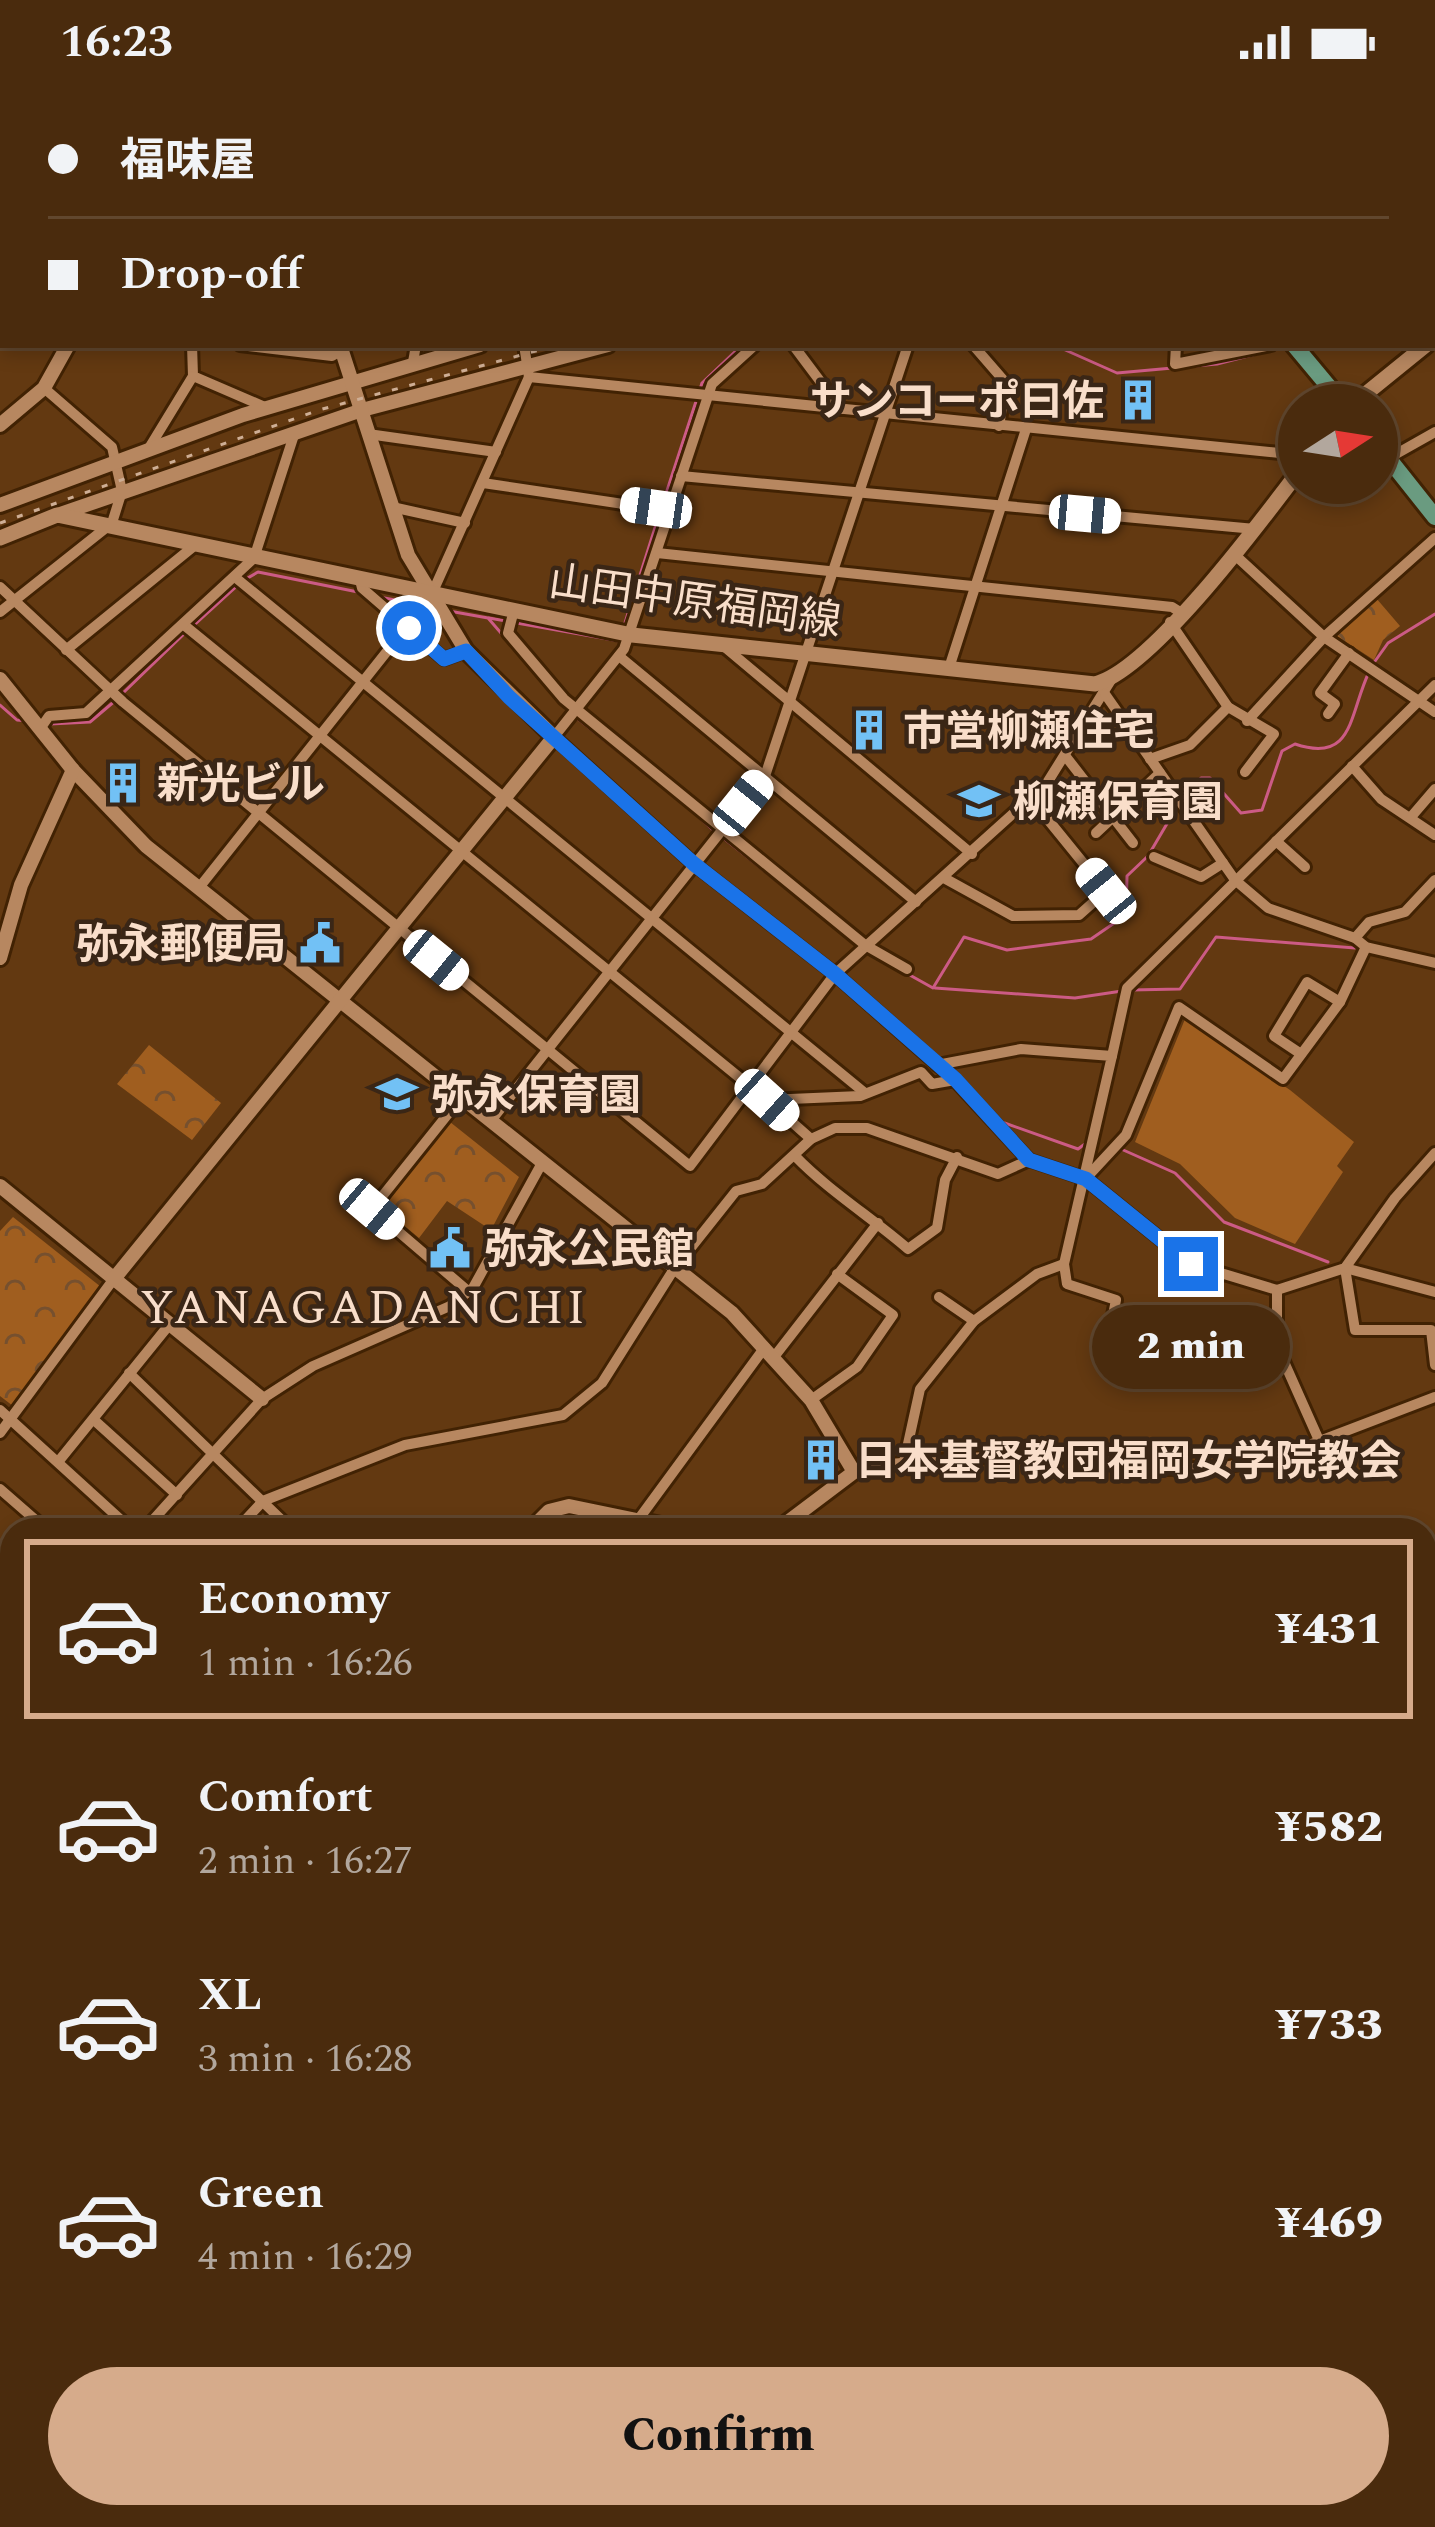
<!DOCTYPE html>
<meta charset="utf-8">
<style>
:root{--surface:#4a2b0d;--page:#54371b;--text:#f1f3f6;--muted:#b2a79d;--line:#61472e;--accent:#d6ab8b}
body{margin:0;font-family:Spectral,"Noto Sans JP",serif;background:var(--page);color:var(--text);height:100vh;display:flex;flex-direction:column;font-size:45px;white-space:nowrap}
*{box-sizing:border-box;margin:0}
p{font-size:39px;color:var(--muted)}
.icon{flex:none;width:66px;height:66px;fill:none;stroke:currentColor;stroke-width:2;stroke-linecap:round;stroke-linejoin:round}
.map{position:relative;flex:1;overflow:hidden}
.sheet{position:absolute;left:0px;top:1434px;width:1437px;height:1011px;display:flex;flex-direction:column;background:var(--surface);border-radius:36px 36px 0 0;box-shadow:0 6px 18px #0003,0 0 0 3px var(--line)}
.sheet>*{flex:none}
.guide{position:absolute;left:0px;top:0px;width:1437px;height:264px;box-shadow:0 6px 18px #0003,0 0 0 3px var(--line);display:grid;align-content:center;height:264px;padding:0 48px;background:var(--surface)}
.needle{width:78px;rotate:78deg}
.fabs{position:absolute;left:1278px;top:300px;display:grid;gap:24px}
.fabs a{display:grid;place-items:center;width:120px;height:120px;border-radius:50%;background:var(--surface);box-shadow:0 6px 18px #0003,0 0 0 3px var(--line);font-size:60px}
.end{position:absolute;width:54px;height:54px;margin:-27px;border:15px solid #1a73e8;background:#fff;box-shadow:0 0 0 6px #fff}
.from{border-radius:50%}
.bubble{position:absolute;height:84px;border-radius:42px;background:var(--surface);box-shadow:0 6px 18px #0003,0 0 0 3px var(--line);font-size:39px;font-weight:800;line-height:84px;text-align:center}
.car{position:absolute;width:36px;height:72px;margin:-36px -18px;border-radius:15px;box-shadow:0 0 9px 3px #0007;background:linear-gradient(#fff 24%,#345 0 40%,#fff 0 76%,#345 0 86%,#fff 0)}
.guide b{display:flex;align-items:center;gap:42px;height:114px;font-size:45px}
.guide b+b{border-top:3px solid var(--line)}
.guide i{width:30px;height:30px;background:var(--text)}
ul{padding:21px 0 0;list-style:none}
li{display:flex;align-items:center;gap:36px;height:180px;margin:0 24px 18px;padding:0 24px;border:6px solid transparent;border-radius:0px}
li div{flex:1}
li b{display:block;font-size:45px}
li em{font-style:normal;font-weight:800}
li.current{border-color:var(--accent)}
li>.icon{width:108px;height:108px;stroke-width:1.5}
.action{display:flex;gap:24px;margin-top:auto;padding:24px 48px}
.action a{flex:1;height:138px;border-radius:72px;background:var(--accent);color:#111;font-size:48px;font-weight:800;line-height:138px;text-align:center}
.status{display:flex;justify-content:space-between;align-items:center;height:84px;padding:0 60px;background:var(--surface);direction:ltr}
.status svg{height:33px;fill:currentColor}
.map>svg:first-child{display:block}
</style>
<div class="status"><b>16:23</b><svg viewBox="0 0 49 12"><path d="M0 12V9h3v3zM5 12V6h3v6zM10 12V3h3v9zM15 12V0h3v12zM26 1h20v11H26zM47 4h2v5h-2z"/></svg></div>
<div class="map">
<svg width="1435" height="2443" viewBox="0 0 1435 2443">
<defs>
<pattern id="park-crowns" width="20" height="18" patternUnits="userSpaceOnUse" patternTransform="scale(3)"><rect width="20" height="18" fill="#a05e1f"/><path d="M2 6a3 3 0 1 1 6 0M12 15a3 3 0 1 1 6 0" fill="none" stroke="#76502e"/></pattern>
</defs>
<rect width="100%" height="100%" fill="#633911"/>
<g fill="url(#park-crowns)">
<polygon points="1376,514 1400,542 1383,556 1374,576 1337,552"/>
<polygon points="149,961 221,1019 192,1056 117,1000"/>
<polygon points="450,1038 519,1093 491,1146 447,1117 419,1154 383,1124"/>
<polygon points="13,1133 101,1203 13,1322 0,1312 0,1147"/>
<polygon points="12,1889 12,2068 0,2068 0,1890"/>
</g>
<polygon fill="#a05e1f" points="1185,935 1290,1006 1354,1058 1337,1082 1343,1088 1295,1160 1235,1134 1180,1080 1135,1058"/>
<g fill="none" stroke-linecap="round" stroke-linejoin="round">
<g stroke="#cc5b85" stroke-width="3">
<polyline points="1033,3 1036,0"/>
<polyline points="1434,160 1435,160"/>
<polyline points="1054,261 1117,289 1217,280 1260,269"/>
<polyline points="662,422 702,299 742,261"/>
<polyline points="246,495 258,488 358,508"/>
<polyline points="379,513 416,520"/>
<polyline points="449,527 488,534 569,628"/>
<polyline points="489,534 619,557"/>
<polyline points="624,542 659,431"/>
<polyline points="192,543 238,501"/>
<polyline points="1373,580 1388,559 1435,530"/>
<polyline points="123,609 185,549"/>
<polyline points="0,621 17,636 29,637"/>
<polyline points="577,634 663,703"/>
<polyline points="50,640 90,638 116,616"/>
<path d="M 1181,712 L 1201,694 L 1210,694 L 1241,729 L 1262,726 L 1282,667 L 1295,660 C 1354,680 1349,630 1369,588"/>
<polyline points="685,720 713,746"/>
<polyline points="721,752 826,836"/>
<polyline points="872,870 933,904 964,853 1007,866 1091,855 1126,831 1127,792 1148,772 1178,721"/>
<polyline points="935,904 1075,914 1122,907"/>
<polyline points="1131,906 1180,905 1216,853 1355,864"/>
<polyline points="999,1037 1078,1065 1089,1057"/>
<polyline points="1121,1065 1175,1089 1224,1138 1328,1178"/>
<polyline points="0,2410 12,2406"/>
</g>
<g stroke="#412203" stroke-width="16">
<g id="minor">
<polyline points="324,0 326,3"/>
<polyline points="476,0 478,3"/>
<polyline points="559,0 561,3"/>
<polyline points="631,0 632,3"/>
<polyline points="712,0 713,3"/>
<polyline points="876,0 878,3"/>
<polyline points="542,3 545,0"/>
<polyline points="906,3 910,0"/>
<polyline points="1044,3 1048,0"/>
<polyline points="1188,3 1189,0"/>
<polyline points="1323,3 1325,0"/>
<polyline points="0,31 3,34"/>
<polyline points="0,173 3,170"/>
<polyline points="0,213 3,214"/>
<polyline points="192,261 193,292 265,323"/>
<polyline points="240,261 332,272 342,266"/>
<polyline points="524,261 529,293 1299,371"/>
<polyline points="755,261 712,300 624,565 554,653 694,780 835,890 955,996"/>
<polyline points="793,261 841,325"/>
<polyline points="973,261 1006,299 999,342"/>
<polyline points="1176,261 1175,280 1271,261"/>
<polyline points="413,278 416,261"/>
<polyline points="368,350 496,368"/>
<polyline points="149,364 193,292"/>
<polyline points="1377,374 1389,374 1435,348"/>
<polyline points="681,392 1255,445"/>
<polyline points="483,399 670,427"/>
<polyline points="392,423 465,439"/>
<polyline points="657,469 1172,523 1180,528"/>
<polyline points="1235,471 1324,553 1435,628"/>
<polyline points="236,494 865,1009"/>
<polyline points="360,496 362,504 444,575 466,567"/>
<polyline points="0,503 123,618 690,1082 835,890 1047,699 1111,596"/>
<polyline points="514,526 508,549 564,615 865,861 907,885"/>
<polyline points="0,528 112,439 122,407 112,363 44,304"/>
<polyline points="1170,538 1228,623 1274,650 1245,688"/>
<polyline points="184,541 767,1016 860,1012 921,988 932,1000 955,996 1029,1076 1086,1095 1191,1180 1277,1206 1345,1184 1395,1114 1435,1069"/>
<polyline points="721,560 972,770"/>
<polyline points="66,566 194,462"/>
<polyline points="619,572 916,818"/>
<polyline points="949,584 1026,345"/>
<polyline points="1105,610 1235,796 1268,824 1355,854 1366,863 1435,879"/>
<polyline points="1328,630 1335,620 1320,609 1349,569"/>
<polyline points="1247,637 1324,553 1435,454"/>
<polyline points="40,645 49,632 86,629 254,474 295,348"/>
<polyline points="1067,674 1133,759"/>
<polyline points="1150,675 1190,661 1228,623"/>
<polyline points="1352,682 1381,715 1435,751"/>
<polyline points="1411,733 1435,705"/>
<polyline points="1096,749 1160,689"/>
<polyline points="1276,757 1305,783"/>
<polyline points="1154,773 1201,793 1223,779"/>
<polyline points="944,794 1013,832 1079,831 1106,807 1032,716"/>
<polyline points="198,805 431,512 529,293"/>
<polyline points="1355,854 1369,838 1405,828 1435,796"/>
<polyline points="1301,970 1274,952 1307,898 1340,918"/>
<polyline points="1112,972 1127,904 1435,601"/>
<polyline points="937,981 1021,965 1112,972 1064,1180 1067,1200 1116,1216 1112,1236"/>
<polyline points="460,1015 372,1125 468,1207"/>
<polyline points="767,1016 811,1055"/>
<polyline points="490,1038 765,692 908,261"/>
<path d="M 795,1072 C 829,1107 871,1133 908,1165 L 937,1144 L 945,1096 L 957,1073"/>
<polyline points="1088,1092 1126,1051 1179,923 1283,995 1340,918 1366,863"/>
<polyline points="1345,1184 1355,1246 1431,1246 1435,1281"/>
<polyline points="1345,1184 1435,1208"/>
<polyline points="1277,1206 1277,1262 1318,1354"/>
<polyline points="939,1213 974,1237"/>
<polyline points="774,1273 878,1139"/>
<polyline points="129,1289 292,1446"/>
<polyline points="811,1316 857,1283 893,1231 837,1190"/>
<polyline points="0,1326 132,1446"/>
<polyline points="94,1336 177,1411"/>
<polyline points="0,1349 113,1196"/>
<polyline points="58,1378 169,1241"/>
<polyline points="904,1378 920,1305 974,1237 1037,1190 1064,1180"/>
<polyline points="854,1388 875,1381 1037,1369 1168,1385 1225,1383 1283,1371 1435,1313"/>
<polyline points="0,1405 47,1446"/>
<polyline points="638,1436 765,1263"/>
<polyline points="144,1446 262,1315 313,1282 450,1222 473,1204 542,1079"/>
<polyline points="236,1446 263,1417 405,1361 563,1331 602,1299 674,1185 736,1107 762,1100 811,1055 835,1044 867,1044 998,1090 1029,1076"/>
<polyline points="0,1479 12,1490"/>
<polyline points="0,1553 12,1564"/>
<polyline points="4,1600 12,1630"/>
<polyline points="1425,1623 1435,1620"/>
<polyline points="1425,1767 1435,1763"/>
<polyline points="0,1780 12,1776"/>
<polyline points="1425,1856 1435,1852"/>
<polyline points="1425,1935 1435,1947"/>
<polyline points="1425,1982 1435,1973"/>
<polyline points="0,2072 12,2073"/>
<polyline points="0,2233 12,2226"/>
<polyline points="1425,2243 1435,2227"/>
<polyline points="1425,2402 1435,2402"/>
<polyline points="377,2433 381,2443"/>
<polyline points="491,2433 495,2443"/>
<polyline points="717,2433 721,2443"/>
<polyline points="1209,2433 1215,2433"/>
<polyline points="188,2443 204,2433"/>
</g>
</g>
<g stroke="#412203" stroke-width="20">
<g id="tertiary">
<polyline points="148,0 151,3"/>
<polyline points="337,3 340,0"/>
<polyline points="1434,116 1435,116"/>
<polyline points="1434,144 1435,144"/>
<polyline points="0,341 44,304 68,261"/>
<polyline points="0,421 243,331 480,261"/>
<polyline points="57,431 362,326 608,261"/>
<polyline points="0,595 73,686 146,762 732,1229 811,1316 854,1388 777,1446"/>
<polyline points="0,874 21,801 73,686"/>
<polyline points="0,1102 262,1315"/>
<polyline points="113,1196 554,653 466,567 408,471 340,261"/>
<polyline points="530,1446 549,1427 569,1422 685,1446"/>
<polyline points="0,2379 12,2392"/>
<polyline points="51,2433 61,2443"/>
</g>
</g>
<g stroke="#412203" stroke-width="21">
<g id="secondary">
<polyline points="1352,321 1426,261"/>
<path d="M 0,454 L 57,431 L 632,551 L 1095,600 C 1151,586 1262,436 1299,387"/>
<polyline points="1425,2202 1435,2197"/>
<polyline points="945,2443 965,2433"/>
</g>
</g>
<g stroke="#412203" stroke-width="22">
<g id="primary">
<polyline points="1078,0 1080,3"/>
<polyline points="1294,261 1344,321"/>
<polyline points="1377,360 1435,433"/>
</g>
</g>
<use href="#minor" stroke="#b78760" stroke-width="10"/>
<use href="#tertiary" stroke="#b78760" stroke-width="14"/>
<use href="#secondary" stroke="#b78760" stroke-width="15"/>
<use href="#primary" stroke="#6a9b80" stroke-width="16"/>
<g stroke="#ceae95" stroke-width="3" stroke-dasharray="6 12" stroke-linecap="butt">
<polyline points="1434,126 1435,126"/>
<polyline points="0,439 319,326 558,261"/>
</g>
</g>
<g fill="none" stroke-linecap="round" stroke-linejoin="round">
<polyline stroke="#1a73e8" stroke-width="15" points="409,544 444,575 466,567 509,613 694,780 835,890 956,996 1029,1076 1086,1095 1191,1180"/>
</g>
<defs>
<g id="building-bare" transform="scale(3.24)"><path d="M-4-6H4V6H1V3H-1V6H-4ZM-2.5-4.3h1.7v1.8h-1.7ZM.8-4.3h1.7v1.8H.8ZM-2.5-1h1.7V.8h-1.7ZM.8-1h1.7V.8H.8Z" fill="#72c1f5" stroke="#3a2616" stroke-width="2.5" paint-order="stroke"/></g>
<g id="school-bare" transform="scale(3.24)"><path d="M0-5L7-2L0 1L-7-2ZM-4 1L0 2.5L4 1V4Q0 6-4 4Z" fill="#72c1f5" stroke="#3a2616" stroke-width="2.5" paint-order="stroke"/></g>
<g id="civic-bare" transform="scale(3.24)"><path d="M-.6-6.5H3V-4.5H.6V-3L4-1V1h2V6H-6V1h2V-1L-.6-3ZM-1.2 2.5V6h2.4V2.5Z" fill="#72c1f5" stroke="#3a2616" stroke-width="2.5" paint-order="stroke"/></g>
</defs>
<g fill-rule="evenodd">
<use href="#building-bare" x="1138" y="316"/>
<use href="#building-bare" x="869" y="646"/>
<use href="#building-bare" x="123" y="699"/>
<use href="#school-bare" x="979" y="717"/>
<use href="#civic-bare" x="320" y="859"/>
<use href="#school-bare" x="397" y="1010"/>
<use href="#civic-bare" x="450" y="1164"/>
<use href="#building-bare" x="821" y="1376"/>
</g>
<g text-anchor="middle" stroke-width="9" stroke-linejoin="round" paint-order="stroke">
<g font-size="42" font-weight="bold" fill="#f9deca" stroke="#3a2616" text-anchor="start">
<text x="1104" y="331" text-anchor="end">サンコーポ曰佐</text>
<text x="903" y="661">市営柳瀬住宅</text>
<text x="157" y="714">新光ビル</text>
<text x="1013" y="732">柳瀬保育園</text>
<text x="286" y="874" text-anchor="end">弥永郵便局</text>
<text x="431" y="1025">弥永保育園</text>
<text x="484" y="1179">弥永公民館</text>
<text x="855" y="1391">日本基督教団福岡女学院教会</text>
</g>
<g font-size="42" fill="#f9deca" stroke="#3a2616">
<text transform="translate(695 516) rotate(8)" y="15">山田中原福岡線</text>
</g>
<g font-size="48" letter-spacing="3" fill="#f9deca" stroke="#3a2616">
<text x="364" y="1239">YANAGADANCHI</text>
</g>
</g>
</svg>
<div class="fabs">
<a><svg class="needle" viewBox="-14 -14 28 28"><path d="M0-13l5 13h-10z" fill="#e53935"/><path d="M0 13l5-13h-10z" fill="#b2a79d"/></svg></a>
</div>
<i class="end from" style="left:409px;top:544px"></i>
<i class="end" style="left:1191px;top:1180px"></i>
<div class="bubble" style="left:1092px;top:1221px;width:198px">2 min</div>
<i class="car" style="left:656px;top:424px;rotate:278deg"></i>
<i class="car" style="left:1085px;top:430px;rotate:95deg"></i>
<i class="car" style="left:743px;top:719px;rotate:39deg"></i>
<i class="car" style="left:1106px;top:807px;rotate:321deg"></i>
<i class="car" style="left:436px;top:876px;rotate:129deg"></i>
<i class="car" style="left:767px;top:1016px;rotate:132deg"></i>
<i class="car" style="left:372px;top:1125px;rotate:130deg"></i>
<div class="guide">
<b><i class="from"></i>福味屋</b>
<b><i></i>Drop-off</b>
</div>
<section class="sheet">
<ul>
<li class="current"><svg class="icon" aria-label="car" viewBox="0 0 24 24"><path d="M5 17H2v-5l4-1 3-4h7l3 4 3 1v5h-3M9 17h6M6 11h13"/><circle cx="7" cy="17" r="2"/><circle cx="17" cy="17" r="2"/></svg><div><b>Economy</b><p>1 min · 16:26</p></div><em>¥431</em></li>
<li><svg class="icon" aria-label="car" viewBox="0 0 24 24"><path d="M5 17H2v-5l4-1 3-4h7l3 4 3 1v5h-3M9 17h6M6 11h13"/><circle cx="7" cy="17" r="2"/><circle cx="17" cy="17" r="2"/></svg><div><b>Comfort</b><p>2 min · 16:27</p></div><em>¥582</em></li>
<li><svg class="icon" aria-label="car" viewBox="0 0 24 24"><path d="M5 17H2v-5l4-1 3-4h7l3 4 3 1v5h-3M9 17h6M6 11h13"/><circle cx="7" cy="17" r="2"/><circle cx="17" cy="17" r="2"/></svg><div><b>XL</b><p>3 min · 16:28</p></div><em>¥733</em></li>
<li><svg class="icon" aria-label="car" viewBox="0 0 24 24"><path d="M5 17H2v-5l4-1 3-4h7l3 4 3 1v5h-3M9 17h6M6 11h13"/><circle cx="7" cy="17" r="2"/><circle cx="17" cy="17" r="2"/></svg><div><b>Green</b><p>4 min · 16:29</p></div><em>¥469</em></li>
</ul>
<div class="action"><a>Confirm</a></div>
</section>
</div>
